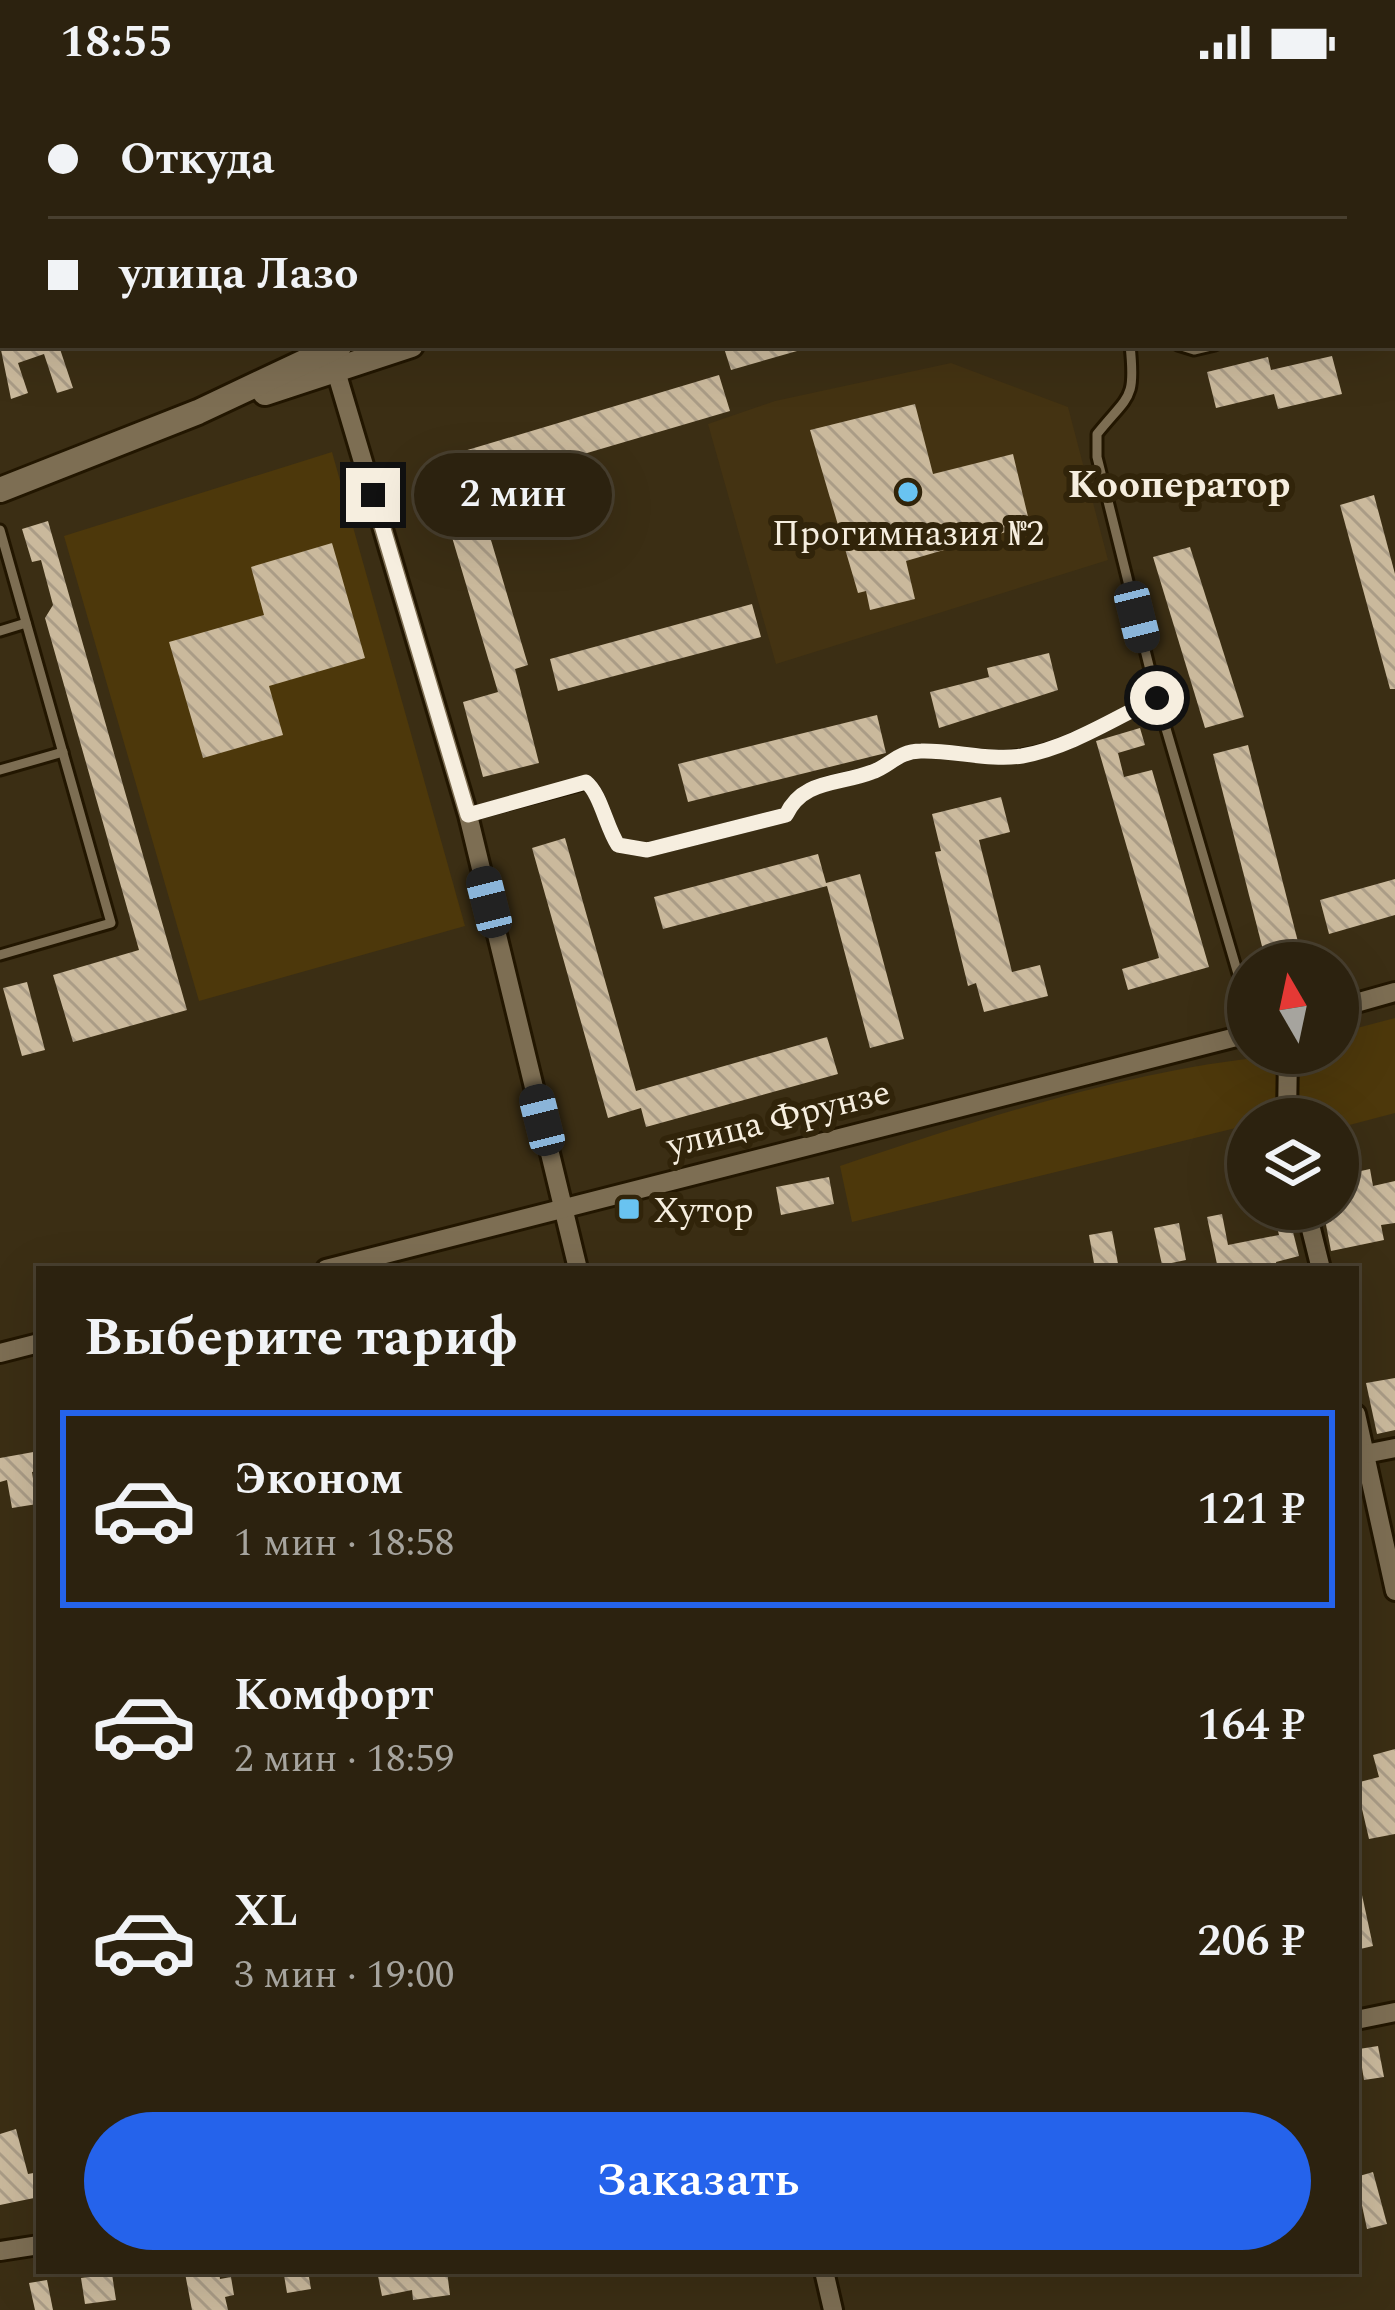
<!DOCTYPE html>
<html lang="ru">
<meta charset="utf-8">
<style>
:root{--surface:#2c220f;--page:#382f1d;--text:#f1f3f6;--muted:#a6a49e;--line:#483f2f;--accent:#2563eb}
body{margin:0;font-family:Spectral,serif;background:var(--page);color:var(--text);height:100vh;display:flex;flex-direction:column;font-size:45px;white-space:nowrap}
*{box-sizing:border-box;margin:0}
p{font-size:39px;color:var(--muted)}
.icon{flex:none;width:66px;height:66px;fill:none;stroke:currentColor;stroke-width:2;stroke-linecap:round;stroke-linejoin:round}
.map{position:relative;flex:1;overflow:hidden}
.side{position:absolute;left:36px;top:1182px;width:1323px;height:1008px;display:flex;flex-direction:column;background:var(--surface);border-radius:0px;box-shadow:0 12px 48px #0002,0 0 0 3px var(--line)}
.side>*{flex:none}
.guide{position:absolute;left:0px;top:0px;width:1395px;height:264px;box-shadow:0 12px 48px #0002,0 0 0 3px var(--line);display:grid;align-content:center;height:264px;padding:0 48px;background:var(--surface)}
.needle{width:78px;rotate:351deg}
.fabs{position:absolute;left:1227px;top:858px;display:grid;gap:24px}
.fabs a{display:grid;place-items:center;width:132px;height:132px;border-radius:50%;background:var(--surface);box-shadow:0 12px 48px #0002,0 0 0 3px var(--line);font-size:60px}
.end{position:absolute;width:54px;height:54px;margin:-27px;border:15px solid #f6eedf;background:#111;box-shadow:0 0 0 6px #111}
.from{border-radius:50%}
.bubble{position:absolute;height:84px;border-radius:42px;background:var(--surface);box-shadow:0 12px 48px #0002,0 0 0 3px var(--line);font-size:39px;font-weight:600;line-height:84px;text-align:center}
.car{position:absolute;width:36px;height:72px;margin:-36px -18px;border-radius:15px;box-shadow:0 0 9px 3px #0007;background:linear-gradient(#222 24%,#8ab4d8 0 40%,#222 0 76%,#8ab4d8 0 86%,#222 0)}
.guide b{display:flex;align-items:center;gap:42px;height:114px;font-size:45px}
.guide b+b{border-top:3px solid var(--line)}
.guide i{width:30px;height:30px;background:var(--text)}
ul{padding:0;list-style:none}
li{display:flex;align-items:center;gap:36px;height:198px;margin:0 24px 18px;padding:0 24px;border:6px solid transparent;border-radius:0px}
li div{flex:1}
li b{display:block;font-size:45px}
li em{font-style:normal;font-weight:600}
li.on{border-color:var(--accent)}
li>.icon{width:108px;height:108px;stroke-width:1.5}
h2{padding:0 48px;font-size:54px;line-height:144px}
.cta{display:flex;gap:24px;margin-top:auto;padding:24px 48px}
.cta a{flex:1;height:138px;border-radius:72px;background:var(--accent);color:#fff;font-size:48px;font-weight:600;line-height:138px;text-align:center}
.status{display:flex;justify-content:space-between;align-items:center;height:84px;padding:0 60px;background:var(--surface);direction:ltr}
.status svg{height:33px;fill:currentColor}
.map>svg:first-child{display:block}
</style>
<div class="status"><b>18:55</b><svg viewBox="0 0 49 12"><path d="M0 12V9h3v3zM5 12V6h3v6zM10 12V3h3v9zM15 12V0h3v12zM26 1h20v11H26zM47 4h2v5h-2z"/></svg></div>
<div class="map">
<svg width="1395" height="2226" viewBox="0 0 1395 2226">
<defs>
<pattern id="building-back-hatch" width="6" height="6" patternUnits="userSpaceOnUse" patternTransform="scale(3)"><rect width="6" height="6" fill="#cab99c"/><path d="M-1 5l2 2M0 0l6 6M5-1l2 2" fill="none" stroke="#aa9c86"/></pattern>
</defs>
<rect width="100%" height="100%" fill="#3b2e14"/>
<polygon fill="#443312" points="951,279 1068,323 1108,476 776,580 708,340 775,317"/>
<g fill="#4d380b">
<polygon points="332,368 465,842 199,917 64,452"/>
<path d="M 1395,934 L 1395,1029 L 1338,1044 L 1338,1035 L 1248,1035 L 1248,1041 L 852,1138 L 840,1082 C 993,1031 1177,969 1338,969 L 1338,949 Z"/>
</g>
<g fill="url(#building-back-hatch)">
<polygon points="0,261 64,261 60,265 73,304 57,309 44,270 18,279 28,309 11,315"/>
<polygon points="723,261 804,261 804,265 731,286"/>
<polygon points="1332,272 1342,310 1278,325 1274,310 1216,324 1207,288 1268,273 1271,286"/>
<polygon points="719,291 730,327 475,402 528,581 515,585 539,679 483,693 463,618 498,608 435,396 470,386 464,367"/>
<polygon points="915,320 933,390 1013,370 1030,441 906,477 915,515 870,526 866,507 858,509 810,346"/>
<polygon points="1374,411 1395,490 1395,605 1390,605 1340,421"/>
<polygon points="48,437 187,926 73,958 53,891 139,866 45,534 53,521 41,476 32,478 22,445"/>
<polygon points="332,459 365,574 269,602 283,651 203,674 169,558 264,531 251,483"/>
<polygon points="1190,463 1244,633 1205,644 1153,473"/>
<polygon points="752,520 761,553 558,607 550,575"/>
<polygon points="1049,569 1058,606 939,644 930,608 989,593 987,584"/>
<polygon points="877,631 886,669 688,718 678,680"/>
<polygon points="1140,644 1145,661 1118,669 1124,693 1152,686 1209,883 1128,906 1122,885 1159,874 1096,657"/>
<polygon points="1248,661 1298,858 1263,866 1213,670"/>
<polygon points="1001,713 1010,748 979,756 1012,888 1040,881 1048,912 984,928 976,899 968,902 935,768 941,767 932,730"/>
<polygon points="565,754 636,1007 827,953 838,990 646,1043 641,1024 608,1034 532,764"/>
<polygon points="818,770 826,799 860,790 904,955 870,964 827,802 663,845 654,813"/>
<polygon points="1395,795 1395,831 1329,850 1320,816"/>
<polygon points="27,898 45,966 22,972 3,904"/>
<polygon points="1370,1085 1373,1102 1395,1097 1395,1139 1381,1141 1384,1156 1331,1167 1323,1125 1338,1125 1338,1092"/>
<polygon points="829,1093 834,1120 781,1131 776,1103"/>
<polygon points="1222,1130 1228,1161 1279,1151 1275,1135 1289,1132 1299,1172 1276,1178 1277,1185 1218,1185 1207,1133"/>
<polygon points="1179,1139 1186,1176 1162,1181 1154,1144"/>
<polygon points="1112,1147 1119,1185 1095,1185 1089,1151"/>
<polygon points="1395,1294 1395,1346 1377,1350 1366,1299"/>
<polygon points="39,1367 39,1387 32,1388 37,1420 12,1424 7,1396 0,1398 0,1374"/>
<polygon points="1395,1665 1395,1750 1369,1755 1356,1699 1379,1693 1373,1671"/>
<polygon points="1362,1811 1373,1862 1356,1866 1356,1812"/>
<polygon points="1378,1962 1384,1993 1364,1996 1359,1965"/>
<polygon points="16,2045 28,2090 39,2088 39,2113 0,2121 0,2050"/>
<polygon points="1373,2088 1387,2140 1367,2145 1356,2093"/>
<polygon points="219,2187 220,2195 231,2193 234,2211 225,2213 228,2226 192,2226 185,2189"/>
<polygon points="291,2187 308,2187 311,2205 287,2209 284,2191"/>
<polygon points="377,2187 447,2187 450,2211 413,2216 412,2206 382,2212"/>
<polygon points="112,2190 116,2216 85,2220 81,2194"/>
<polygon points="47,2196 53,2226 35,2226 29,2199"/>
</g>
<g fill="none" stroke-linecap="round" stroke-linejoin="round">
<g stroke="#221600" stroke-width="15">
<g id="lane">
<polyline points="932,0 933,3"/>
<polyline points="1071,0 1073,3"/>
<polyline points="1392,214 1395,213"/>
<path d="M 1130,261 C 1136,317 1129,310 1097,350 L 1097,373 L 1157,614 L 1248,924"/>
<polyline points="1178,261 1194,266 1215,261"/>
<polyline points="0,446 111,839 0,871"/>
<polyline points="0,547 26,539"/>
<polyline points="0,686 63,668"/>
<path d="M 468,731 L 587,699 C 601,710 606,743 618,761 L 647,766 L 786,731 C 803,695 839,700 872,688 C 890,682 899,667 921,667 C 954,666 990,677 1022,671 C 1071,663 1113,635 1157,614"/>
</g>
</g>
<g stroke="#221600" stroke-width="24">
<g id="street">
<polyline points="222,0 223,3"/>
<polyline points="954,0 955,3"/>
<polyline points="193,3 200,0"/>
<polyline points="0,78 3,77"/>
<polyline points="333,277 468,731 578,1185"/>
<polyline points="1338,924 1395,908"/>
<polyline points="1287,1035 1288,969"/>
<polyline points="1306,1125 1321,1185"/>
<polyline points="326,1185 1248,950"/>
<polyline points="0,1269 39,1259"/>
<polyline points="1356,1330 1395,1507"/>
<polyline points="1365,1370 1395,1364"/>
<polyline points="1356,1936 1395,1928"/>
<polyline points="0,2167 39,2161"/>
<polyline points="824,2187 833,2226"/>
</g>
</g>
<g stroke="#221600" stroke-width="30">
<g id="secondary">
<polyline points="1017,3 1025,0"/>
<polyline points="1097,3 1104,0"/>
<polyline points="265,309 411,261"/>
<polyline points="0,406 198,328 340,261"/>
</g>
</g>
<use href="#lane" stroke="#7d6e53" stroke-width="9"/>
<use href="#street" stroke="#7d6e53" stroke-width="18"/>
<use href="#secondary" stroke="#7d6e53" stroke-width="24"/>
</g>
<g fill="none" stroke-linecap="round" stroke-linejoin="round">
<path stroke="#f6eedf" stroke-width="15" d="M 373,411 L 468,731 L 586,698 C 601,710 606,743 618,761 L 647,766 L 786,731 C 803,695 839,701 872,688 C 890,682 898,667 921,667 C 953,666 990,677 1022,672 C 1071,663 1113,635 1157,614"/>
</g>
<g fill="#69c3f1" stroke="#31240a" stroke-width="4.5">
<circle cx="908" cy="408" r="12"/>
<rect x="617" y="1113" width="24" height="24" rx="6"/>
</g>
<g text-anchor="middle" stroke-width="12" stroke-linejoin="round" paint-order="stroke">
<g font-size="36" fill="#f6eedf" stroke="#31240a">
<text x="908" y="461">Прогимназия №2</text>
<text x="653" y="1138" text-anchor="start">Хутор</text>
</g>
<g font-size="36" fill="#f6eedf" stroke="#31240a">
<text transform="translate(778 1033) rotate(-14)" y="13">улица Фрунзе</text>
</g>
<g font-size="39" font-weight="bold" fill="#f6eedf" stroke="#31240a">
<text x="1179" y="413">Кооператор</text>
</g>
</g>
</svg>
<div class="fabs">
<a><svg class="needle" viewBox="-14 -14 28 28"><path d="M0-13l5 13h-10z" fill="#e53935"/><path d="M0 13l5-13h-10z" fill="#a6a49e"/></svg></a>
<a><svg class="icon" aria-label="layers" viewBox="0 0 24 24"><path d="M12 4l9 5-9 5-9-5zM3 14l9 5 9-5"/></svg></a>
</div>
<i class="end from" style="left:1157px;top:614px"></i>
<i class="end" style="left:373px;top:411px"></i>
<div class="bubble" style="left:414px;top:369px;width:198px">2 мин</div>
<i class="car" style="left:1137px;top:533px;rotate:166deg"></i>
<i class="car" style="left:489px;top:818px;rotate:346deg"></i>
<i class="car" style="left:542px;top:1036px;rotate:346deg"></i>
<div class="guide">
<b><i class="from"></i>Откуда</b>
<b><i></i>улица Лазо</b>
</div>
<section class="side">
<h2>Выберите тариф</h2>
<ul>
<li class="on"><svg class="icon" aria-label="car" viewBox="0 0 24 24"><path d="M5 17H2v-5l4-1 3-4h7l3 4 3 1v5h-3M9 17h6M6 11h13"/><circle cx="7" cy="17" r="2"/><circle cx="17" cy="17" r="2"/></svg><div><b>Эконом</b><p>1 мин · 18:58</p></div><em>121 ₽</em></li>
<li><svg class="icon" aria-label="car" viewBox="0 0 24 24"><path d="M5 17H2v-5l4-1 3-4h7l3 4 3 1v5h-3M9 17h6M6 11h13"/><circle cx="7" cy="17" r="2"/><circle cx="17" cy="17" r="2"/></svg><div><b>Комфорт</b><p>2 мин · 18:59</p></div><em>164 ₽</em></li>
<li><svg class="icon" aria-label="car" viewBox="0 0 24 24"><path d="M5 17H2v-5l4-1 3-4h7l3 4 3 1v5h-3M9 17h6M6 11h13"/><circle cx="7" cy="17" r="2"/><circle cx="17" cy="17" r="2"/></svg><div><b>XL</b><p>3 мин · 19:00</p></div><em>206 ₽</em></li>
</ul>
<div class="cta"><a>Заказать</a></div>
</section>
</div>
